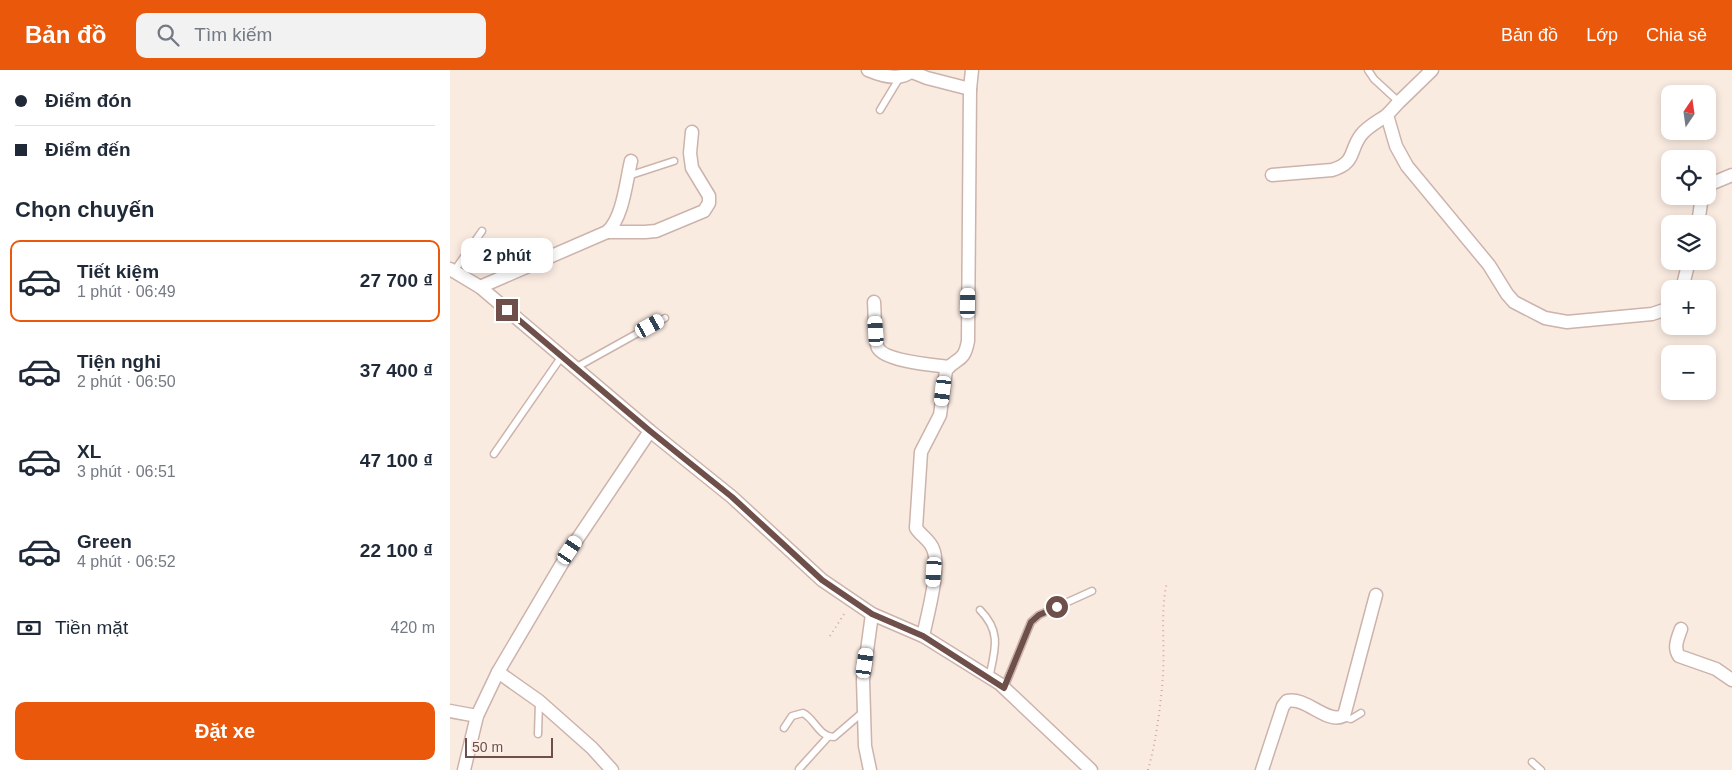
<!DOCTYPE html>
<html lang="vi">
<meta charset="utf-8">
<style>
:root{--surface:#fff;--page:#f2f2f3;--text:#1f2937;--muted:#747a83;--line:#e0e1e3;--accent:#ea580c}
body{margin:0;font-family:Helvetica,sans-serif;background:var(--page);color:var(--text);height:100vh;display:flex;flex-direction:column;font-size:19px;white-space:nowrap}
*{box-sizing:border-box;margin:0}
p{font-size:16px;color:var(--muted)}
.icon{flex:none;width:28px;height:28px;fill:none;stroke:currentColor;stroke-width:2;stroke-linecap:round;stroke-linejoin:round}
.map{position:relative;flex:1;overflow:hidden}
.drawer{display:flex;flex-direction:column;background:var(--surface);width:450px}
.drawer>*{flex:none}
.top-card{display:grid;align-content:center;height:110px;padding:0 15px;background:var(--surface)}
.needle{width:32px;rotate:13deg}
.controls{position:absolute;left:1211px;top:15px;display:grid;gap:10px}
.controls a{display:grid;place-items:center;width:55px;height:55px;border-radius:10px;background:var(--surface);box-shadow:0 2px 8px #0003;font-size:25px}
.scale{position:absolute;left:15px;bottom:12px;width:88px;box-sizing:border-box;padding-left:5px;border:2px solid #6f4f4a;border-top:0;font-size:14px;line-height:18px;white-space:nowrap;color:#6f4f4a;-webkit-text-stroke:4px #fdefe7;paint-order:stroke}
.end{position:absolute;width:22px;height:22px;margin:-11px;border:6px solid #6f4f4a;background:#fff;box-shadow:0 0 0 2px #fff}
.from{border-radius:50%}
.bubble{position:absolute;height:35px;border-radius:10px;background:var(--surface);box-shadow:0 2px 8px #0003;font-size:16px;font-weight:800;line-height:35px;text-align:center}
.car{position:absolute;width:15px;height:30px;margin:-15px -8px;border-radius:6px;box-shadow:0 0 4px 1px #0007;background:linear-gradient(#fff 24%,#345 0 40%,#fff 0 76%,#345 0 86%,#fff 0)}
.top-card b{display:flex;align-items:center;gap:18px;height:48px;font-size:19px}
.top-card b+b{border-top:1px solid var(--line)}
.top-card i{width:12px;height:12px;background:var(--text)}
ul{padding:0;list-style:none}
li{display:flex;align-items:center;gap:15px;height:82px;margin:0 10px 8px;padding:0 5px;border:2px solid transparent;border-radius:10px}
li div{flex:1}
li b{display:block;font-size:19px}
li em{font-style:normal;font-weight:800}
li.active{border-color:var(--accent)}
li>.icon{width:45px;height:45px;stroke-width:1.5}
h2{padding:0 15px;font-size:22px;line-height:60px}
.pay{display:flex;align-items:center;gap:12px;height:55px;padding:0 15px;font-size:19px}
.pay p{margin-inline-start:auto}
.primary-button{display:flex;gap:10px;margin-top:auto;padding:10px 15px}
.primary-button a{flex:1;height:58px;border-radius:10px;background:var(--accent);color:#fff;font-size:20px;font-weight:800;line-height:58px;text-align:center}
header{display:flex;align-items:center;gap:30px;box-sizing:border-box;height:70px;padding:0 25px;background:var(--accent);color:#fff}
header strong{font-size:24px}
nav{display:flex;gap:28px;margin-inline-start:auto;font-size:18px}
.search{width:350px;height:45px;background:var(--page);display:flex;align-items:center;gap:12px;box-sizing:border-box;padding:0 18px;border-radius:10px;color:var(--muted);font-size:19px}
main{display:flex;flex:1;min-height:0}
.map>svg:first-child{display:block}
</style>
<header>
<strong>Bản đồ</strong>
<div class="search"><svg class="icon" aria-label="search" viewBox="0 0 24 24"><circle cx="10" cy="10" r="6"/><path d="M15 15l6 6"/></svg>Tìm kiếm</div>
<nav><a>Bản đồ</a><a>Lớp</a><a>Chia sẻ</a></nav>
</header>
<main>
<section class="drawer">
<div class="top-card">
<b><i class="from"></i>Điểm đón</b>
<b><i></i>Điểm đến</b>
</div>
<h2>Chọn chuyến</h2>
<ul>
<li class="active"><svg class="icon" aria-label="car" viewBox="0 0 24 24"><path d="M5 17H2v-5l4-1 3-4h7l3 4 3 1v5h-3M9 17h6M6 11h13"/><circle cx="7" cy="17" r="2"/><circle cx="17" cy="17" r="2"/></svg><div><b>Tiết kiệm</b><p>1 phút · 06:49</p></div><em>27 700 ₫</em></li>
<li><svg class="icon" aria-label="car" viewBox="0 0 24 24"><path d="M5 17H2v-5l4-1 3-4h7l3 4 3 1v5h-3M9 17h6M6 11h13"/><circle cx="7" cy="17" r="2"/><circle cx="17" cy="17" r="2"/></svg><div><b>Tiện nghi</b><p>2 phút · 06:50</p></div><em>37 400 ₫</em></li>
<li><svg class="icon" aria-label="car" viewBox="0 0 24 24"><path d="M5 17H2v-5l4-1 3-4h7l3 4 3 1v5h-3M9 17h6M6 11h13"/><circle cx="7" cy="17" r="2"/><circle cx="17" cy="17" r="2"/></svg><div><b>XL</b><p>3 phút · 06:51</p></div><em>47 100 ₫</em></li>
<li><svg class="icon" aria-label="car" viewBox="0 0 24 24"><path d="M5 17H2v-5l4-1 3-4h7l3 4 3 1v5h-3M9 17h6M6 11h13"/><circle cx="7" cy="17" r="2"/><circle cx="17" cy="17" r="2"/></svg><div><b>Green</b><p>4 phút · 06:52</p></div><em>22 100 ₫</em></li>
</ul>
<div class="pay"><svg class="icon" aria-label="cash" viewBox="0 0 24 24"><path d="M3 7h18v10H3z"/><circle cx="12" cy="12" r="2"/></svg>Tiền mặt<p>420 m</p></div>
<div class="primary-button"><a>Đặt xe</a></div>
</section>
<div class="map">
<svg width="1282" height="700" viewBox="0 0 1282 700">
<rect width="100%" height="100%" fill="#faebe1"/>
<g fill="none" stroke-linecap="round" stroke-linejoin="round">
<g stroke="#ccb3ac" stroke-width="9">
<g id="service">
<polyline points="918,0 924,9 949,32"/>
<polyline points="430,40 450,7"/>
<polyline points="178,106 224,91"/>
<polyline points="4,201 32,161"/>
<polyline points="125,298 215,248"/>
<polyline points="44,384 112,286"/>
<path d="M 530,540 C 552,562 545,580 539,608"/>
<polyline points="554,618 581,552 589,545 642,521"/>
<polyline points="893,647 901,649 911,643"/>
<path d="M 334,658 L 342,646 L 353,643 C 365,649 369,667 384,667 L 413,642"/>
<polyline points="88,664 89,632"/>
<polyline points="1082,692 1091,700"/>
<polyline points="349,699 378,667"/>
</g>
</g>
<g stroke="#ccb3ac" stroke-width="15">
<g id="minor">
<path d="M 418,0 C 432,6 451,12 463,0"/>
<polyline points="982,0 949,32 937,45 946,76 957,96 1039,195 1057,224 1064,232 1095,248 1117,252 1202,244 1220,238"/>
<polyline points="462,2 477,8 520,19"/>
<path d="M 822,105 L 882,100 C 906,93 899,81 911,65 C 918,56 929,51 937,45"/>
<polyline points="1258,115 1282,105"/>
<polyline points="1248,154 1252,126"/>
<polyline points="157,162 195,162 206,161 254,141 259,133 259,126 242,98 240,83 242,62"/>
<polyline points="0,199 30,217 200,361 282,427 372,510 422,544 473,566 550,614 641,700"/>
<path d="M 30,217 L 157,162 C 173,148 176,112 181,91"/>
<polyline points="1232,219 1239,191"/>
<path d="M 424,232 C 425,242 424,270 428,278 C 435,291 483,295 499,297"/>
<path d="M 1231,559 C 1228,568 1223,577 1229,586 L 1266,599 L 1282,610"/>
<path d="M 473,566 C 477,547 491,497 483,479 C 480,470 471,466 466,458 L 471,382 L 490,345 L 496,300 C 507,287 514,293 518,271 L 520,19 L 522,0"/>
<polyline points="48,602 89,631 142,678 162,700"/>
<polyline points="0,641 27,646"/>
<polyline points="14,700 27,646 48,602 120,480 200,361"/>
<polyline points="420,700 415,676 413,610 422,544"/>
<path d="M 812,700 L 833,636 L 837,631 C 855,626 877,654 893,646 L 895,642 L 926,525"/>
</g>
</g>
<g stroke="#d1a79f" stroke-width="2" stroke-dasharray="1 4" stroke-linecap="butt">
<polyline points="380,566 396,541"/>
<path d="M 698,700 C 706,672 711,634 713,605 C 715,574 710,543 717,512"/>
</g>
<use href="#service" stroke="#fff" stroke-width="6"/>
<use href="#minor" stroke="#fff" stroke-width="12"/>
</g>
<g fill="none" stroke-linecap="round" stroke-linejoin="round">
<polyline stroke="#6f4f4a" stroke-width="6" points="57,240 200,361 282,427 372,510 422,544 473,566 554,618 581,552 589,545 607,537"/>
</g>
</svg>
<div class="controls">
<a><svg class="needle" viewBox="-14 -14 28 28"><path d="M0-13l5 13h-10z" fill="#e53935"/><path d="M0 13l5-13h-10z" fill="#747a83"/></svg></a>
<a><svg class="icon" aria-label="locate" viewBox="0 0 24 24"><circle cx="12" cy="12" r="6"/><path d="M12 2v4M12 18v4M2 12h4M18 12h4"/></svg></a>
<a><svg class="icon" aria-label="layers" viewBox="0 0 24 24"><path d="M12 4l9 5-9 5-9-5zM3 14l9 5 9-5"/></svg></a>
<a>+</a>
<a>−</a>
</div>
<div class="scale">50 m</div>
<i class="end from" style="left:607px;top:537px"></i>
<i class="end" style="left:57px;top:240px"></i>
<div class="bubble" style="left:11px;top:168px;width:92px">2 phút</div>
<i class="car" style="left:518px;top:233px;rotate:1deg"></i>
<i class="car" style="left:200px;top:256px;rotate:61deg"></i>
<i class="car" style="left:426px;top:261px;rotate:356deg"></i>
<i class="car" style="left:493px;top:321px;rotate:187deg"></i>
<i class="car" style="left:120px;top:480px;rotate:34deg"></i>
<i class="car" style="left:484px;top:502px;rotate:184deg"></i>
<i class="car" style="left:415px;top:593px;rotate:8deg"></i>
</div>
</main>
